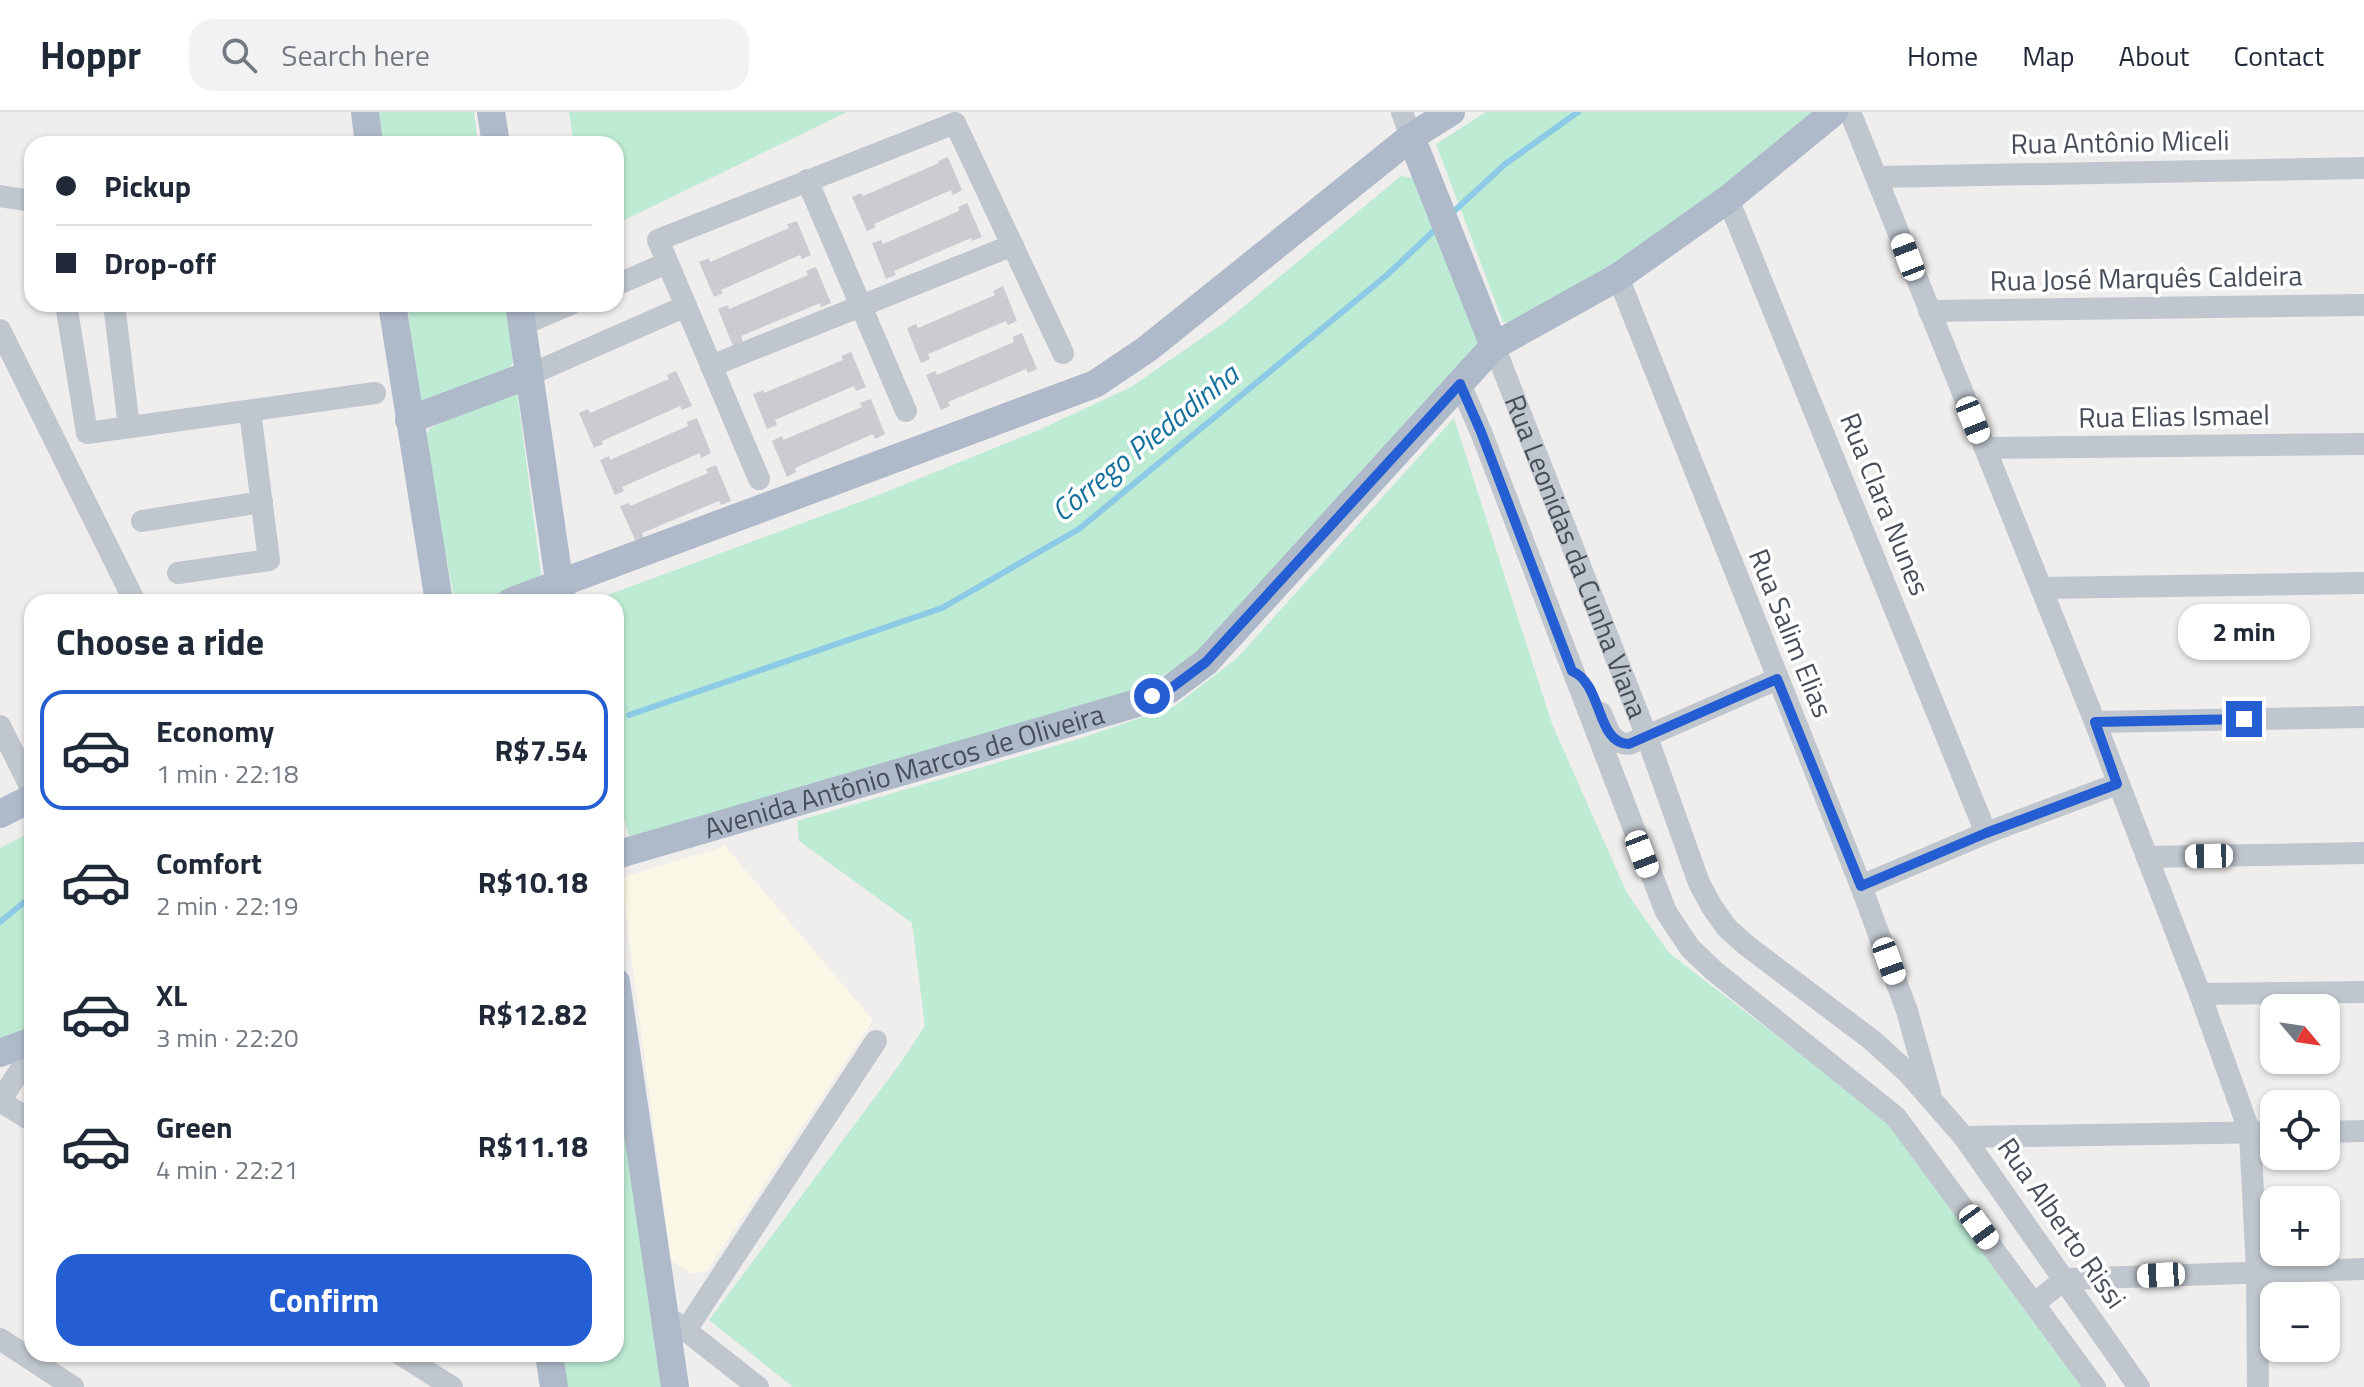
<!DOCTYPE html>
<meta charset="utf-8">
<style>
:root{--surface:#fff;--page:#f2f2f3;--text:#1f2937;--muted:#747a83;--line:#e0e1e3;--accent:#255ed2}
body{margin:0;font-family:"Titillium Web",sans-serif;background:var(--page);color:var(--text);height:100vh;display:flex;flex-direction:column;font-size:30px;white-space:nowrap}
*{box-sizing:border-box;margin:0}
p{font-size:26px;color:var(--muted)}
.icon{flex:none;width:44px;height:44px;fill:none;stroke:currentColor;stroke-width:2;stroke-linecap:round;stroke-linejoin:round}
.map{position:relative;flex:1;overflow:hidden}
.side{position:absolute;left:24px;top:482px;width:600px;height:768px;display:flex;flex-direction:column;background:var(--surface);border-radius:24px;box-shadow:0 2px 6px #0004}
.side>*{flex:none}
.hud{position:absolute;left:24px;top:24px;width:600px;height:176px;border-radius:24px;box-shadow:0 2px 6px #0004;display:grid;align-content:center;height:176px;padding:0 32px;background:var(--surface)}
.needle{width:52px;rotate:119deg}
.controls{position:absolute;left:2260px;top:882px;display:grid;gap:16px}
.controls a{display:grid;place-items:center;width:80px;height:80px;border-radius:16px;background:var(--surface);box-shadow:0 2px 6px #0004;font-size:40px}
.end{position:absolute;width:36px;height:36px;margin:-18px;border:10px solid #255ed2;background:#fff;box-shadow:0 0 0 4px #fff}
.from{border-radius:50%}
.bubble{position:absolute;height:56px;border-radius:24px;background:var(--surface);box-shadow:0 2px 6px #0004;font-size:26px;font-weight:700;line-height:56px;text-align:center}
.car{position:absolute;width:24px;height:48px;margin:-24px -12px;border-radius:10px;box-shadow:0 0 6px 2px #0007;background:linear-gradient(#fff 24%,#345 0 40%,#fff 0 76%,#345 0 86%,#fff 0)}
.hud b{display:flex;align-items:center;gap:28px;height:76px;font-size:30px}
.hud b+b{border-top:2px solid var(--line)}
.hud i{width:20px;height:20px;background:var(--text)}
ul{padding:0;list-style:none}
li{display:flex;align-items:center;gap:24px;height:120px;margin:0 16px 12px;padding:0 16px;border:4px solid transparent;border-radius:24px}
li div{flex:1}
li b{display:block;font-size:30px}
li em{font-style:normal;font-weight:700}
li.current{border-color:var(--accent)}
li>.icon{width:72px;height:72px;stroke-width:1.5}
h2{padding:0 32px;font-size:36px;line-height:96px}
.cta{display:flex;gap:16px;margin-top:auto;padding:16px 32px}
.cta a{flex:1;height:92px;border-radius:24px;background:var(--accent);color:#fff;font-size:32px;font-weight:700;line-height:92px;text-align:center}
header{display:flex;align-items:center;gap:48px;box-sizing:border-box;height:112px;padding:0 40px;background:var(--surface);border-bottom:2px solid var(--line)}
header strong{font-size:38px}
nav{display:flex;gap:44px;margin-inline-start:auto;font-size:28px}
.search{width:560px;height:72px;background:var(--page);display:flex;align-items:center;gap:20px;box-sizing:border-box;padding:0 28px;border-radius:24px;color:var(--muted);font-size:30px}
.map>svg:first-child{display:block}
</style>
<header>
<strong>Hoppr</strong>
<div class="search"><svg class="icon" aria-label="search" viewBox="0 0 24 24"><circle cx="10" cy="10" r="6"/><path d="M15 15l6 6"/></svg>Search here</div>
<nav><a>Home</a><a>Map</a><a>About</a><a>Contact</a></nav>
</header>
<div class="map">
<svg width="2364" height="1275" viewBox="0 0 2364 1275">
<rect width="100%" height="100%" fill="#f0eded"/>
<polygon fill="#faf7e7" points="725,734 873,908 707,1159 692,1162 671,1149 621,766"/>
<g fill="#beebd4">
<polygon points="376,0 474,0 478,32 380,32"/>
<polygon points="569,0 847,0 616,112 616,32 574,32"/>
<polygon points="1486,0 1826,0 1670,119 1517,211 1503,210 1436,32"/>
<path d="M 1401,64 L 1413,66 L 1484,233 L 1197,544 L 1139,577 L 631,729 C 606,659 616,565 616,490 L 600,490 L 605,484 L 881,382 L 1039,318 L 1131,275 L 1225,210 Z"/>
<polygon points="407,192 510,192 516,245 507,261 431,290 419,287"/>
<polygon points="517,279 542,470 490,490 455,490 424,333 429,317 501,281"/>
<polygon points="1454,306 1552,612 1627,781 1669,841 1884,1006 2081,1275 793,1275 709,1208 899,953 925,914 912,811 799,729 797,709 1082,626 1175,594 1237,546"/>
<polygon points="32,720 32,916 0,928 0,736"/>
<polygon points="616,955 661,1275 564,1275 559,1242 616,1242"/>
</g>
<g fill="none" stroke-linecap="round" stroke-linejoin="round">
<g stroke="#8dcae5" stroke-width="6">
<polyline points="1450,103 1504,53 1578,0"/>
<polyline points="629,603 942,496 1079,417 1387,163 1439,114"/>
<polyline points="0,810 32,784"/>
</g>
</g>
<g fill="#caccd2">
<polygon points="948,45 962,78 953,83 951,78 874,112 876,115 867,119 852,85 861,81 863,84 939,51 938,49"/>
<polygon points="967,91 982,125 972,129 971,126 894,159 896,163 886,167 872,131 881,128 883,132 959,99 958,95"/>
<polygon points="797,109 811,143 802,147 800,143 721,178 723,181 714,185 699,150 709,146 710,150 789,116 787,112"/>
<polygon points="816,155 831,191 821,195 820,191 741,224 743,229 733,234 718,197 728,193 729,197 808,163 806,159"/>
<polygon points="1003,174 1017,209 1008,213 1006,209 928,242 930,247 921,251 907,216 916,212 918,216 995,183 993,179"/>
<polygon points="1022,221 1037,257 1028,261 1026,257 948,290 950,294 941,298 926,263 935,259 937,263 1014,230 1013,225"/>
<polygon points="851,240 866,275 856,279 854,274 775,308 777,313 767,317 753,282 763,278 764,281 843,248 841,244"/>
<polygon points="676,259 692,294 682,298 680,294 602,329 603,332 594,336 579,301 588,297 590,301 669,267 667,263"/>
<polygon points="871,287 885,322 875,327 873,322 795,356 796,360 787,365 772,329 782,324 783,328 862,295 860,291"/>
<polygon points="697,306 711,341 701,346 700,341 622,375 624,379 615,383 600,348 609,344 610,348 688,314 687,310"/>
<polygon points="716,353 731,389 721,393 719,389 642,421 644,426 636,430 620,394 629,391 630,394 708,361 706,357"/>
</g>
<g fill="none" stroke-linecap="round" stroke-linejoin="round">
<g stroke="#bfc6ce" stroke-width="22">
<polyline points="1402,0 1411,25"/>
<polyline points="1850,0 2095,610 2200,882 2250,1021 2257,1159 2258,1275"/>
<polyline points="1877,65 2364,56"/>
<polyline points="807,68 906,299"/>
<polyline points="0,84 32,89"/>
<polyline points="1728,87 1986,721"/>
<polyline points="1618,165 1861,774 1907,899 1930,981"/>
<polyline points="616,173 667,151"/>
<polyline points="66,192 87,321 375,281"/>
<polyline points="114,192 129,315"/>
<polyline points="1929,199 2364,193"/>
<polyline points="522,213 571,192"/>
<polyline points="0,218 135,490"/>
<path id="s1" d="M 1494,234 L 1647,625 L 1699,771 L 1712,795 L 1727,816 L 1746,833 L 1873,929 L 1907,960 L 1964,1025 L 2139,1275"/>
<polyline points="711,254 1013,133"/>
<polyline points="529,263 686,194"/>
<polyline points="1460,272 1481,320 1666,800 1690,836 1713,858 1896,1005 2095,1275"/>
<polyline points="1985,336 2364,332"/>
<polyline points="759,367 658,128 955,11 1063,241"/>
<polyline points="142,409 262,390"/>
<polyline points="178,461 269,448 250,299"/>
<polyline points="2041,476 2364,471"/>
<path d="M 1601,601 C 1607,615 1611,632 1629,632 L 1777,567"/>
<polyline points="2095,610 2364,605"/>
<polyline points="0,614 32,678"/>
<polyline points="2147,745 2364,741"/>
<polyline points="1861,774 1986,721 2117,672"/>
<polyline points="2200,882 2364,880"/>
<polyline points="0,989 32,940"/>
<polyline points="0,989 32,1009"/>
<polyline points="2326,1020 2364,1019"/>
<polyline points="1964,1025 2274,1020"/>
<polyline points="2035,1191 2065,1167 2364,1157"/>
<polyline points="675,1210 758,1275"/>
<polyline points="686,1218 876,929"/>
<polyline points="0,1227 73,1275"/>
<polyline points="400,1242 452,1275"/>
</g>
<g stroke="#aeb9ca" stroke-width="28">
<polyline points="365,0 369,32"/>
<polyline points="491,0 496,32"/>
<polyline points="1411,25 1494,234"/>
<polyline points="392,192 439,490"/>
<polyline points="519,192 562,489"/>
<polyline points="409,308 529,263"/>
<polyline points="510,490 1095,272 1147,237 1411,25 1451,0"/>
<polyline points="0,702 32,686"/>
<path id="s2" d="M 616,743 L 1134,592 L 1170,577 L 1206,550 L 1494,234 L 1618,165 L 1728,87 L 1834,0"/>
<polyline points="616,870 675,1275"/>
<polyline points="0,941 32,929"/>
<polyline points="549,1242 554,1275"/>
</g>
</g>
<g fill="none" stroke-linecap="round" stroke-linejoin="round">
<path stroke="#255ed2" stroke-width="10" d="M 1152,584 L 1170,577 L 1206,550 L 1460,272 L 1481,320 L 1572,559 C 1603,572 1596,632 1629,632 L 1777,567 L 1861,774 L 1986,721 L 2117,672 L 2095,610 L 2244,607"/>
</g>
<g text-anchor="middle" stroke-width="7" stroke-linejoin="round" paint-order="stroke">
<g font-size="28" fill="#474e59" stroke="#fff">
<text transform="translate(2120 30) rotate(-1)" y="10">Rua Antônio Miceli</text>
<text transform="translate(2146 166) rotate(-1)" y="10">Rua José Marquês Caldeira</text>
<text transform="translate(2174 304) rotate(-1)" y="10">Rua Elias Ismael</text>
<text transform="translate(1885 392) rotate(68)" y="10">Rua Clara Nunes</text>
<text dy="10" stroke="none"><textPath href="#s1" startOffset="226">Rua Leonidas da Cunha Viana</textPath></text>
<text transform="translate(1791 521) rotate(68)" y="10">Rua Salim Elias</text>
<text dy="10" stroke="none"><textPath href="#s2" startOffset="300">Avenida Antônio Marcos de Oliveira</textPath></text>
<text transform="translate(2062 1111) rotate(55)" y="10">Rua Alberto Rissi</text>
</g>
<g font-size="30" font-style="italic" fill="#16729d" stroke="#fff">
<text transform="translate(1145 331) rotate(-39)" y="10">Córrego Piedadinha</text>
</g>
</g>
</svg>
<div class="controls">
<a><svg class="needle" viewBox="-14 -14 28 28"><path d="M0-13l5 13h-10z" fill="#e53935"/><path d="M0 13l5-13h-10z" fill="#747a83"/></svg></a>
<a><svg class="icon" aria-label="locate" viewBox="0 0 24 24"><circle cx="12" cy="12" r="6"/><path d="M12 2v4M12 18v4M2 12h4M18 12h4"/></svg></a>
<a>+</a>
<a>−</a>
</div>
<i class="end from" style="left:1152px;top:584px"></i>
<i class="end" style="left:2244px;top:607px"></i>
<div class="bubble" style="left:2178px;top:492px;width:132px">2 min</div>
<i class="car" style="left:1908px;top:145px;rotate:339deg"></i>
<i class="car" style="left:1973px;top:308px;rotate:158deg"></i>
<i class="car" style="left:1642px;top:742px;rotate:159deg"></i>
<i class="car" style="left:2209px;top:744px;rotate:269deg"></i>
<i class="car" style="left:1889px;top:849px;rotate:160deg"></i>
<i class="car" style="left:1979px;top:1115px;rotate:144deg"></i>
<i class="car" style="left:2161px;top:1163px;rotate:267deg"></i>
<div class="hud">
<b><i class="from"></i>Pickup</b>
<b><i></i>Drop-off</b>
</div>
<section class="side">
<h2>Choose a ride</h2>
<ul>
<li class="current"><svg class="icon" aria-label="car" viewBox="0 0 24 24"><path d="M5 17H2v-5l4-1 3-4h7l3 4 3 1v5h-3M9 17h6M6 11h13"/><circle cx="7" cy="17" r="2"/><circle cx="17" cy="17" r="2"/></svg><div><b>Economy</b><p>1 min · 22:18</p></div><em>R$7.54</em></li>
<li><svg class="icon" aria-label="car" viewBox="0 0 24 24"><path d="M5 17H2v-5l4-1 3-4h7l3 4 3 1v5h-3M9 17h6M6 11h13"/><circle cx="7" cy="17" r="2"/><circle cx="17" cy="17" r="2"/></svg><div><b>Comfort</b><p>2 min · 22:19</p></div><em>R$10.18</em></li>
<li><svg class="icon" aria-label="car" viewBox="0 0 24 24"><path d="M5 17H2v-5l4-1 3-4h7l3 4 3 1v5h-3M9 17h6M6 11h13"/><circle cx="7" cy="17" r="2"/><circle cx="17" cy="17" r="2"/></svg><div><b>XL</b><p>3 min · 22:20</p></div><em>R$12.82</em></li>
<li><svg class="icon" aria-label="car" viewBox="0 0 24 24"><path d="M5 17H2v-5l4-1 3-4h7l3 4 3 1v5h-3M9 17h6M6 11h13"/><circle cx="7" cy="17" r="2"/><circle cx="17" cy="17" r="2"/></svg><div><b>Green</b><p>4 min · 22:21</p></div><em>R$11.18</em></li>
</ul>
<div class="cta"><a>Confirm</a></div>
</section>
</div>
